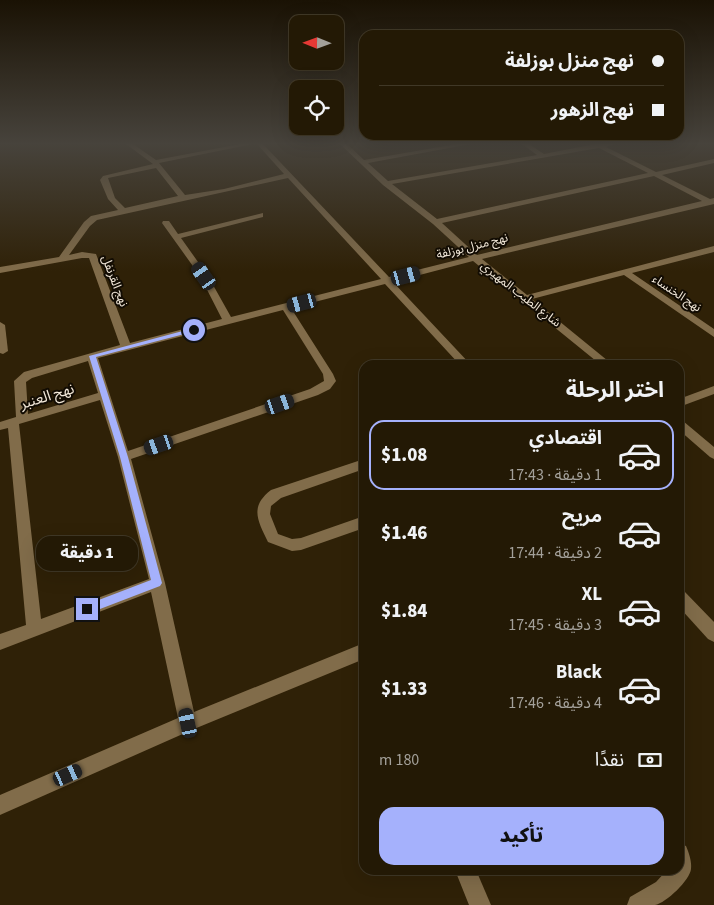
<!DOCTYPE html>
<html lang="ar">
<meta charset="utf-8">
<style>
:root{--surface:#231905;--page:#2b220f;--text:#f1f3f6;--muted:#a3a09a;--line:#403827;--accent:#a5b1fc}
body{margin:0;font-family:"Source Sans 3","Noto Sans Arabic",sans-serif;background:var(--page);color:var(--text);direction:rtl;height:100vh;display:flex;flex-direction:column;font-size:19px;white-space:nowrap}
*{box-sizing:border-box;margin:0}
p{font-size:16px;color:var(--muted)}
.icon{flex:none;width:28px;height:28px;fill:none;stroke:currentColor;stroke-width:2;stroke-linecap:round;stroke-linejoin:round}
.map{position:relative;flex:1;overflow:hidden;direction:ltr}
.side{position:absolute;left:359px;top:360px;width:325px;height:515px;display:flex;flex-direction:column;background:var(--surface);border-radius:15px;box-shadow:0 5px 20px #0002,0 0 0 1px var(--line);direction:rtl}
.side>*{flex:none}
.hud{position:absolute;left:359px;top:30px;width:325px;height:110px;border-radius:15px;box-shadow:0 5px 20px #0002,0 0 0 1px var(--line);direction:rtl;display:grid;align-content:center;height:110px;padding:0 20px;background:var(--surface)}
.needle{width:32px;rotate:271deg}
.tools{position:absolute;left:289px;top:15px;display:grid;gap:10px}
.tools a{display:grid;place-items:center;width:55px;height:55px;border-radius:10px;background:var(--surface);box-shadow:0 5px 20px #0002,0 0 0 1px var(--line);font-size:25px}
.end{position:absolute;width:22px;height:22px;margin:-11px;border:6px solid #a5b1fc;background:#111;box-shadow:0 0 0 2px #111}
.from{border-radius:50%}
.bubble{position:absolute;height:35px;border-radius:15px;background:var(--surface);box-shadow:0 5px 20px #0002,0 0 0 1px var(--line);font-size:16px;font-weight:800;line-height:35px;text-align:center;direction:rtl}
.car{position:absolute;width:15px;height:30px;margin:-15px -8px;border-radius:6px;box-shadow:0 0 4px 1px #0007;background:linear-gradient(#222 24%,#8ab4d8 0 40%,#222 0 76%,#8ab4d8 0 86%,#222 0)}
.hud b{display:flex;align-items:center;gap:18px;height:48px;font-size:19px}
.hud b+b{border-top:1px solid var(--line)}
.hud i{width:12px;height:12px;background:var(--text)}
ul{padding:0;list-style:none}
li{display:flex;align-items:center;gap:15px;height:70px;margin:0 10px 8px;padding:0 10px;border:2px solid transparent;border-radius:15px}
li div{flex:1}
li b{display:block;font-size:19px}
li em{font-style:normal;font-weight:800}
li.active{border-color:var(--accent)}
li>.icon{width:45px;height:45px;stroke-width:1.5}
h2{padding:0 20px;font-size:22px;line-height:60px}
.pay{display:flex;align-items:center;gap:12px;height:55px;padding:0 20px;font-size:19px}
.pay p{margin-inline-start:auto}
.button{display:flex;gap:10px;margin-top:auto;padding:10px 20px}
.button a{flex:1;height:58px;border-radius:15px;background:var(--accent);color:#111;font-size:20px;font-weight:800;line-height:58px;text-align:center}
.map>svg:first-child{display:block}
</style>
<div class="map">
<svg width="714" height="905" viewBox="0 0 714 905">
<rect width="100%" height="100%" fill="#2f2107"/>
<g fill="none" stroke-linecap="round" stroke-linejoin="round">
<g fill="#816c4a" fill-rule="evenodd">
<path d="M 126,144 L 133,144 L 156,160 L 240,144 L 253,144 L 159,163 L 185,195 L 224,189 L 284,174 L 257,144 L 263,144 L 389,277 L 469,257 L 433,224 L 383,185 L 340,144 L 347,144 L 364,160 L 457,144 L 471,144 L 368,163 L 388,181 L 537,155 L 522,144 L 529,144 L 544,154 L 595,144 L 615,144 L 606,147 L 656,172 L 714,159 L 714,163 L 662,175 L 710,199 L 714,198 L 714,204 L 482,259 L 527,295 L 714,246 L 714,252 L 632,273 L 714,329 L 714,337 L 624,275 L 532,299 L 613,365 L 601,365 L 473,261 L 393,282 L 471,365 L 460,365 L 385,284 L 291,308 L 333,374 L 336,381 L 330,389 L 318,395 L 131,459 L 165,583 L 194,712 L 364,643 L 364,659 L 194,729 L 0,815 L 0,795 L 178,718 L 151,592 L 0,650 L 0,634 L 26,625 L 8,428 L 0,430 L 0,422 L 16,417 L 14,381 L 24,372 L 120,345 L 89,258 L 82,258 L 0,273 L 0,267 L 59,257 L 84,222 L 91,216 L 118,210 L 108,199 L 100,180 L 103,176 L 153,164 ZM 599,148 L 648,173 L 437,219 L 392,184 ZM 156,168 L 178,196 L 125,208 L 115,198 L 108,178 ZM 654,176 L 702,201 L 477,255 L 442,223 ZM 288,178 L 381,279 L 231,317 L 208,276 L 181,238 L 263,217 L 263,213 L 178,234 L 169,221 L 163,221 L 162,223 L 200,276 L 222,319 L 130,343 L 96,254 L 82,252 L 69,255 L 90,226 L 97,220 ZM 283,310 L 323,374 L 324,381 L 310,389 L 128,451 L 98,358 ZM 88,361 L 98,393 L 28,414 L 26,382 L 32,378 ZM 100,400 L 118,457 L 149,579 L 41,619 L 19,424 Z"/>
<polygon points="0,322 5,325 8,351 3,354 0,353"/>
<polygon points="714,386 714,394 679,407 679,399"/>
<polygon points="679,420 683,421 714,447 714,459 710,457 679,430"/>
<path d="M 364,459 L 364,469 L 281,498 L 271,506 L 270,514 L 278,534 L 292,539 L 301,538 L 364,516 L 364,528 L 301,550 L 292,551 L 268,542 C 258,521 249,507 271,490 Z"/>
<polygon points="679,589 684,591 714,622 714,642 708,639 679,607"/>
<path d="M 679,843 L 686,846 C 689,853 692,862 691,869 C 690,880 666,903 655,905 C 647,905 636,905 627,905 L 630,897 L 656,882 L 667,870 L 679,870 Z"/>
<polygon points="455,870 476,870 491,905 469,905"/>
</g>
</g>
<linearGradient id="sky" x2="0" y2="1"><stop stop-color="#1a1204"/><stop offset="0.53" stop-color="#47433c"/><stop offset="1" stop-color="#47433c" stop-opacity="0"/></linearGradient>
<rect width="714" height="271" fill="url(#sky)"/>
<polygon fill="#a5b1fc" points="194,328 196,328 196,331 96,357 128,457 162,583 160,586 87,614 83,612 83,606 151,580 120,457 89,356"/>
<g text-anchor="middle" stroke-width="4" stroke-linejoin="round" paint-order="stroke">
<g font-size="12" fill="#f2e8d9" stroke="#120c03">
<text transform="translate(472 246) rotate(-14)" y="4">نهج منزل بوزلفة</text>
<text transform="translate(115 281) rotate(69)" y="4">نهج القرنفل</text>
<text transform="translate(677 293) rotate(34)" y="4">نهج الخنساء</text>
<text transform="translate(521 294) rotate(38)" y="4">شارع الطيب المهيري</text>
</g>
<g font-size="15" fill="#f2e8d9" stroke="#120c03">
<text transform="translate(47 396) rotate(-17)" y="5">نهج العنبر</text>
</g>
</g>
</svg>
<div class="tools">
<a><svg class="needle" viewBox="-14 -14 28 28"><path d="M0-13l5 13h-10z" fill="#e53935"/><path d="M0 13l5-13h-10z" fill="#a3a09a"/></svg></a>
<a><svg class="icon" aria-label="locate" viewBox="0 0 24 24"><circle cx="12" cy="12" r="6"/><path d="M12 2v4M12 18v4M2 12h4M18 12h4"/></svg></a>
</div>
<i class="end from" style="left:194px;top:330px"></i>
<i class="end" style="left:87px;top:609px"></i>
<div class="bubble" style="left:36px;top:536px;width:102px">1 دقيقة</div>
<i class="car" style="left:204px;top:276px;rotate:325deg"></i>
<i class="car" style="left:406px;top:276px;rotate:75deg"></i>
<i class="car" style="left:302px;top:303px;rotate:255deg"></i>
<i class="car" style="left:280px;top:404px;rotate:71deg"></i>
<i class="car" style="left:159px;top:445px;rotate:251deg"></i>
<i class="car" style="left:188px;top:723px;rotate:348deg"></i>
<i class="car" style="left:68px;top:775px;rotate:66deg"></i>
<div class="hud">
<b><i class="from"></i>نهج منزل بوزلفة</b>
<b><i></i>نهج الزهور</b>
</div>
<section class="side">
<h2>اختر الرحلة</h2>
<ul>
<li class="active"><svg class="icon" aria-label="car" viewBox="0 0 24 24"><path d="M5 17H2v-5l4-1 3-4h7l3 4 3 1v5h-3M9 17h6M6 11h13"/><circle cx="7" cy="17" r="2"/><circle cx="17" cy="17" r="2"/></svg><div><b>اقتصادي</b><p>1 دقيقة · 17:43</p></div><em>$1.08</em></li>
<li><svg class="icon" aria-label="car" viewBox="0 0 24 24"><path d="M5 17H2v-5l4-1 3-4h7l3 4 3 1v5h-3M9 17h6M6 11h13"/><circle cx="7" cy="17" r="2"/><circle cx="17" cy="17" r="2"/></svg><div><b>مريح</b><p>2 دقيقة · 17:44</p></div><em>$1.46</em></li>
<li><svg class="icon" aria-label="car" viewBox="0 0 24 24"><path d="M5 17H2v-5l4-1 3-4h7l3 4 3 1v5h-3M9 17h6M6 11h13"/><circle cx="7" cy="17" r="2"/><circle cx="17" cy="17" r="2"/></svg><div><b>XL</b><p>3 دقيقة · 17:45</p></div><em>$1.84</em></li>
<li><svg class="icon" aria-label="car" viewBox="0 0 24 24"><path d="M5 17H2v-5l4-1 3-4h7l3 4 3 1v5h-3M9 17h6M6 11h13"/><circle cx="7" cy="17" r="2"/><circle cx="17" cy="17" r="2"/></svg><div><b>Black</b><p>4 دقيقة · 17:46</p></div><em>$1.33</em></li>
</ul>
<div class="pay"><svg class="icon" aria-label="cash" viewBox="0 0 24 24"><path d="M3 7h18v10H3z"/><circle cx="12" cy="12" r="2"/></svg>نقدًا<p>180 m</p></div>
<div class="button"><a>تأكيد</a></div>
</section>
</div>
